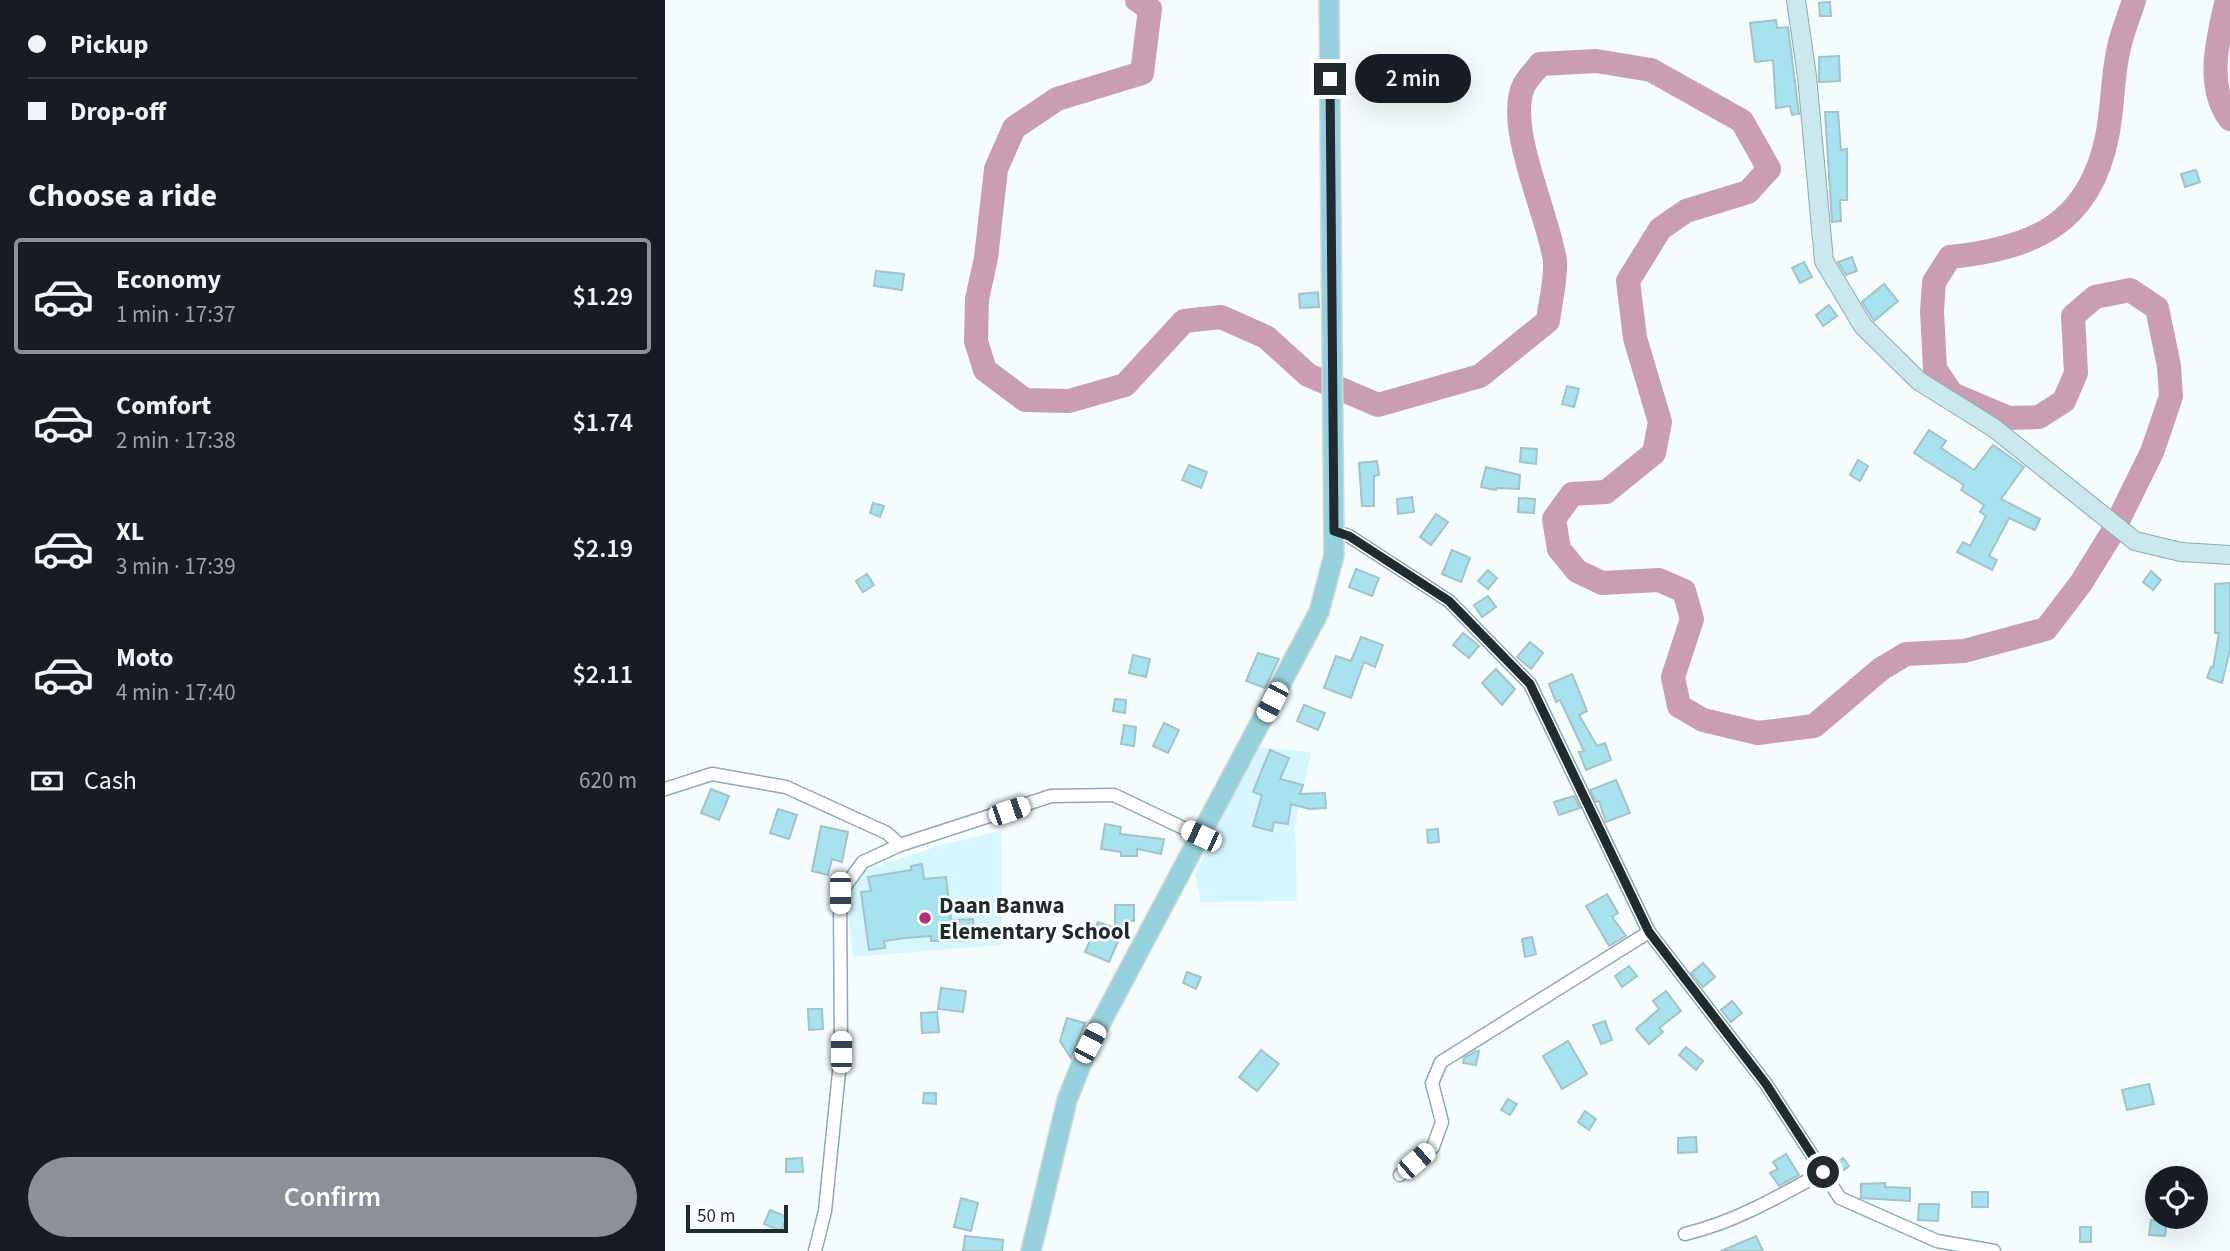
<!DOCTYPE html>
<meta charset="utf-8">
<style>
:root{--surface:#171b24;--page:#20242c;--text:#f1f3f6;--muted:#9ea1a6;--line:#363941;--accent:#8c9099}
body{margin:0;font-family:"Source Sans 3",sans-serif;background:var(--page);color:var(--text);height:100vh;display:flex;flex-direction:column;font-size:26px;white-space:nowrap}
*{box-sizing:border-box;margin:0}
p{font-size:23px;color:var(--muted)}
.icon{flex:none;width:38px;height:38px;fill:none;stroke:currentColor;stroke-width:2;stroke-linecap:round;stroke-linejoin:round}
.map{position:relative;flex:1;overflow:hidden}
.details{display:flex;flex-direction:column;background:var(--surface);width:665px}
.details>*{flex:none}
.guide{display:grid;align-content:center;height:154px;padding:0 28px;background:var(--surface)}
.buttons{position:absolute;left:1480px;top:1166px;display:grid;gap:14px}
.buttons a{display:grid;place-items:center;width:63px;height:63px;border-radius:50%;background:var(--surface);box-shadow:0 7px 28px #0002;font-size:35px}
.scale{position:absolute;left:21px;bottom:18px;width:102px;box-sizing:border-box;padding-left:7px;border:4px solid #1f2b2e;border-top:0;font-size:19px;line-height:24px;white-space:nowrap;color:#1f2b2e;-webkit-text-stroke:5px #fff;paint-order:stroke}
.end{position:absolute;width:32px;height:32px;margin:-16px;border:9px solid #1f2b2e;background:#fff;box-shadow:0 0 0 4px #fff}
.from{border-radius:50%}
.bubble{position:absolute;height:49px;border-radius:24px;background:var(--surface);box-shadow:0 7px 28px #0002;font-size:23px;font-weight:600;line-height:49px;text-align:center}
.car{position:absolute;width:21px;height:42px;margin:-21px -10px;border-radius:9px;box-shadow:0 0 5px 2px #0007;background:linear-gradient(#fff 24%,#345 0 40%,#fff 0 76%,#345 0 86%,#fff 0)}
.guide b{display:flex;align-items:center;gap:24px;height:66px;font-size:26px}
.guide b+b{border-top:2px solid var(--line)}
.guide i{width:18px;height:18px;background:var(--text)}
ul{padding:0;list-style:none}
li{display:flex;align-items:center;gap:21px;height:116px;margin:0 14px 10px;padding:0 14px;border:4px solid transparent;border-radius:7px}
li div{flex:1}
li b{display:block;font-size:26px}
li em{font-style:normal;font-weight:600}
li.selected{border-color:var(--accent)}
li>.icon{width:63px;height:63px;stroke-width:1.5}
h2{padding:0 28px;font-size:32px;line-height:84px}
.pay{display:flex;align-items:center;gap:18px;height:77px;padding:0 28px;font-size:26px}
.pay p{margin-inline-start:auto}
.cta{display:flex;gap:14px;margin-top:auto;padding:14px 28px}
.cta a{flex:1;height:80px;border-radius:42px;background:var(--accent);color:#fff;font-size:28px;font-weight:600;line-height:80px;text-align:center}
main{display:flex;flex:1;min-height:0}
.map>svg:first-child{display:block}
</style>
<main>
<section class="details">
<div class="guide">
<b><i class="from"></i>Pickup</b>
<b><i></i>Drop-off</b>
</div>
<h2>Choose a ride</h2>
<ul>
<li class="selected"><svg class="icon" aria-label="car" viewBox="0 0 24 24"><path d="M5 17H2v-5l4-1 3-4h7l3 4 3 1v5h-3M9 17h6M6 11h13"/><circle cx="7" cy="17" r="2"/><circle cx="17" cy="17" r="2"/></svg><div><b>Economy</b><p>1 min · 17:37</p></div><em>$1.29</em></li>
<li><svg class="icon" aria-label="car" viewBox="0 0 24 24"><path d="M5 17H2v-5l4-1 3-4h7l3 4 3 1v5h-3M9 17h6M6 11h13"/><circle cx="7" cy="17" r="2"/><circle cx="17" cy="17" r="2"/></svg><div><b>Comfort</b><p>2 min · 17:38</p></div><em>$1.74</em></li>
<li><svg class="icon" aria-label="car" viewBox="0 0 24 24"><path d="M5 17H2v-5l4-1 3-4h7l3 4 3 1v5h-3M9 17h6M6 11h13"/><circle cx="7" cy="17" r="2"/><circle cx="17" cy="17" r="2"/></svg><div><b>XL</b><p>3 min · 17:39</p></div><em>$2.19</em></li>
<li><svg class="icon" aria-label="car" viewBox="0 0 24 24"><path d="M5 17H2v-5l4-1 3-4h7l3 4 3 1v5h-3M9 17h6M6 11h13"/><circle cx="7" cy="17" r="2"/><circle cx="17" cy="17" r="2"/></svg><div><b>Moto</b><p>4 min · 17:40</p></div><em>$2.11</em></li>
</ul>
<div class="pay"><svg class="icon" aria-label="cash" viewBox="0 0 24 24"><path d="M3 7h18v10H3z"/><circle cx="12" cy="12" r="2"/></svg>Cash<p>620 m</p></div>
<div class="cta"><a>Confirm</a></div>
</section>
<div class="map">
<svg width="1565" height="1251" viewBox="0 0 1565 1251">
<rect width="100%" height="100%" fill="#f5fcfd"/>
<g fill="#d5f6fe">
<polygon points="591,747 646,752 630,826 632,901 536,902 530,873"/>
<polygon points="336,831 337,945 188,957 181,892 202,870 279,844"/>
</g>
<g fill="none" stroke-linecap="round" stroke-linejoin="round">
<g stroke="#ca9db3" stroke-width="24">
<path d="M 472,0 L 485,9 L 477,73 L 392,99 L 349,128 L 331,169 L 321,258 L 312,299 L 311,341 L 320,370 L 360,400 L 404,401 L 460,385 L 519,321 L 556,317 L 601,337 L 643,375 L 713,405 L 815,376 L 883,321 C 885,303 891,281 890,262 C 885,218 839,126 859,85 C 863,78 870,71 875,64 L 931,61 L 986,70 L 1077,121 L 1104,169 L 1083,192 L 1021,211 L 995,229 L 963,281 L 970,338 L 995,422 L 989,453 L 941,492 L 907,494 L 889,519 L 894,549 L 912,571 L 937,583 L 994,580 L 1019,591 L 1027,619 L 1008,677 L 1014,706 L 1038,720 L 1093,733 L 1149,726 L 1216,669 L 1241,654 L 1299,651 L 1381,629 L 1416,583 L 1447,533 L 1487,452 L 1497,423 L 1506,396 L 1504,366 L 1492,308 L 1465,290 L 1430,297 L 1408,316 L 1411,373 L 1399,401 L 1374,417 L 1344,418 L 1287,394 L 1270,369 L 1267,311 L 1269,282 L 1285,257 C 1368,248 1424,225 1442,137 C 1448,109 1447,80 1453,52 C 1456,34 1464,17 1469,0"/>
<path d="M 1562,0 C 1553,37 1540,86 1565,119"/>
</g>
</g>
<g fill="#a9e2ef" stroke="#a3c2c9" stroke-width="2">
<polygon points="1165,2 1166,16 1155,16 1154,3"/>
<polygon points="1111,20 1112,28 1123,27 1134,114 1127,115 1125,106 1111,108 1108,60 1090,62 1085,23"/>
<polygon points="1174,56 1175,81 1154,82 1154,57"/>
<polygon points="1160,112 1173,112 1176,150 1182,149 1182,200 1175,200 1176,221 1167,222"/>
<polygon points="1531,170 1535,182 1520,187 1516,174"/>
<polygon points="1187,257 1192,271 1181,275 1173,262"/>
<polygon points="1139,262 1147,277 1135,283 1127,268"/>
<polygon points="211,271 239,274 237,290 209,286"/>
<polygon points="1219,284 1233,301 1209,321 1197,302"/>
<polygon points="653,292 654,307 635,308 634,294"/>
<polygon points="1164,305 1172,316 1158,326 1151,315"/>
<polygon points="902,386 914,389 909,407 897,404"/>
<polygon points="1264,430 1281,441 1276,448 1309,470 1328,445 1359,467 1336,499 1375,519 1370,530 1344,518 1324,556 1332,560 1327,570 1292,552 1298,542 1305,546 1321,516 1315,512 1319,505 1296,490 1299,485 1249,453"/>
<polygon points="856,448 872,449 871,464 855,462"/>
<polygon points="1193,460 1203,466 1195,481 1185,475"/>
<polygon points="712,461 714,475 709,476 709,506 697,506 694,463"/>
<polygon points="524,465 542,472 536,488 517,480"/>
<polygon points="821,467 855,475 854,489 832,488 831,490 816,487"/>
<polygon points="747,497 749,512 733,514 732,499"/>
<polygon points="854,498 870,499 869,513 853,512"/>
<polygon points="208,503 219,506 215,517 205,513"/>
<polygon points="771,514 783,522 766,545 755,537"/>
<polygon points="787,550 805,558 796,582 777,574"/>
<polygon points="691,569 714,578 707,596 684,587"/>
<polygon points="823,570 832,578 823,589 813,581"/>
<polygon points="1486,571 1496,580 1488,590 1478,582"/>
<polygon points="202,574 209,585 198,592 191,581"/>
<polygon points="1565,583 1565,650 1557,683 1542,678 1546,667 1548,668 1554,633 1550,633 1550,584"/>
<polygon points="823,596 831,607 817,617 809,605"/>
<polygon points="798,633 814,646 804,658 788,645"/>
<polygon points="696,637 718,645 710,667 699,662 686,698 659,688 671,656 686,661"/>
<polygon points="865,642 878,653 866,669 852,657"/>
<polygon points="593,653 614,659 600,688 581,681"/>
<polygon points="468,655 485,659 481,677 464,673"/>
<polygon points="831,669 850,689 837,705 817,683"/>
<polygon points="907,674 922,711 914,715 932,746 940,743 946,760 921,770 914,752 919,751 895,700 891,702 884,684"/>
<polygon points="450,699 461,700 460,713 448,711"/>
<polygon points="639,705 660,713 653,730 632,721"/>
<polygon points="499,723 514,730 503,753 488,746"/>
<polygon points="459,725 471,727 469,746 456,744"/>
<polygon points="605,750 624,758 615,779 638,785 635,794 660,793 661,808 644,809 626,804 623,824 609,822 607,831 588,826 597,795 588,792"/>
<polygon points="951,780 965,813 941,822 934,801 931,802 925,790"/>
<polygon points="46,789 64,796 54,820 36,813"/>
<polygon points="909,796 915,808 894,815 889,802"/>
<polygon points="113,809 132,815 124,839 105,833"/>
<polygon points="440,824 456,827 455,834 499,839 496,854 472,849 472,856 456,856 456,852 436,849"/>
<polygon points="156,826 183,832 177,862 167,859 163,875 147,871"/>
<polygon points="773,829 774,842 763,843 762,830"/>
<polygon points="257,864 259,879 281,877 286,920 308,919 309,940 266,941 266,936 240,938 219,941 220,948 204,950 196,892 206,891 203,877 246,870 246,866"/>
<polygon points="942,894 953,913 947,917 961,936 944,946 921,906"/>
<polygon points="450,905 469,905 469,921 462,921 444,962 420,952 433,922 450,928"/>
<polygon points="867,937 871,954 860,957 857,939"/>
<polygon points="1038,963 1050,977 1038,987 1026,973"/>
<polygon points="964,966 972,976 957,987 950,976"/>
<polygon points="522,972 536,977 531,989 518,983"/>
<polygon points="276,988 301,991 298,1012 273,1009"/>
<polygon points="1001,991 1016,1011 994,1028 998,1032 984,1044 971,1029 994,1009 988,1001"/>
<polygon points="1067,1001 1077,1013 1066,1022 1056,1010"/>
<polygon points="143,1009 157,1009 158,1029 144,1030"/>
<polygon points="272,1012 274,1032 257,1033 256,1013"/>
<polygon points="402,1018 420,1023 406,1058 395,1041"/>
<polygon points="940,1021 947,1040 936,1044 928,1025"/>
<polygon points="903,1041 922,1074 897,1089 878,1056"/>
<polygon points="1021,1047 1038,1061 1031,1070 1014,1055"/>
<polygon points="596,1050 614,1064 592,1091 574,1077"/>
<polygon points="811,1051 814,1051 811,1065 798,1063 799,1058"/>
<polygon points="1484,1084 1489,1104 1462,1110 1457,1090"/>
<polygon points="259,1093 271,1093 271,1104 258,1103"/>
<polygon points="843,1099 852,1104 845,1115 836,1110"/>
<polygon points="920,1111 931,1119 924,1130 913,1122"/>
<polygon points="1031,1137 1032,1152 1013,1153 1013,1138"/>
<polygon points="1121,1154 1134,1175 1114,1186 1105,1173 1113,1169 1108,1162"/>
<polygon points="137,1158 138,1172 121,1172 121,1159"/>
<polygon points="1178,1158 1184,1166 1171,1176 1166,1168"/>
<polygon points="1220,1183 1220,1187 1245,1188 1245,1201 1196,1198 1196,1184"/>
<rect x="1307" y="1192" width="16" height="15"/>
<polygon points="296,1198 313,1203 306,1231 289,1227"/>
<polygon points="1254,1204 1274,1204 1273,1221 1253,1220"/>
<polygon points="105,1210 122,1217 116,1231 99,1224"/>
<polygon points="1486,1220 1502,1221 1500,1236 1484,1235"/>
<rect x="1415" y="1227" width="11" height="15"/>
<polygon points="300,1236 338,1240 337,1251 298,1251"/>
<polygon points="1091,1236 1098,1251 1056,1251"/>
</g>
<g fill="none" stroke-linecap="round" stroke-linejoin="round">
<g stroke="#8cabb2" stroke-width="15">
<g id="street">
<polyline points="669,531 684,536 784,601 865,684 984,932 1101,1084 1175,1198 1272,1241 1329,1251"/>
<polyline points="0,789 47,774 121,787 222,833 235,845"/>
<polyline points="735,1175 768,1147 777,1122 767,1083 776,1062 984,932"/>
<path d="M 1020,1234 C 1070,1222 1113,1197 1158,1172"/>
<polyline points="150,1251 160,1211 176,1052 175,893 198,862 235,845 386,796 449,795 535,836"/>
</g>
</g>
<g stroke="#8cabb2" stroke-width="20">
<polyline id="secondary" points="1131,0 1142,76 1159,261 1198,326 1254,381 1329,428 1470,541 1516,552 1565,555"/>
</g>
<g stroke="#d7d9d9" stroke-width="22">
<polyline id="primary" points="366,1251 402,1100 425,1043 654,612 669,555 664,0"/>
</g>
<use href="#street" stroke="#fff" stroke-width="12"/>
<use href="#secondary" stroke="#cbe8ee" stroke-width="18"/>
<use href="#primary" stroke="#97d1dd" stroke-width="19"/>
</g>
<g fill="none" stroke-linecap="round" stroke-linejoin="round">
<polyline stroke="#1f2b2e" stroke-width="9" points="665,79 669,531 684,536 784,601 865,684 984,932 1101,1084 1158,1172"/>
</g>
<circle fill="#b0307e" stroke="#fff" stroke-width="2.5" cx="260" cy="918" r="7"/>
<g text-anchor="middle" stroke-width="5" stroke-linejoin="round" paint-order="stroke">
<g font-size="23" font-weight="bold" fill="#1f2b2e" stroke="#fff" text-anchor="start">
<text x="274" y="913">Daan Banwa<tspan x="274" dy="26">Elementary School</tspan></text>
</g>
</g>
</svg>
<div class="buttons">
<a><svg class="icon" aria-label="locate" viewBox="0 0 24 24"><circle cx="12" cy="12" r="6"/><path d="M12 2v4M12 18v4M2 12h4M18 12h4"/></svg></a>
</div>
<div class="scale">50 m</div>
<i class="end from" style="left:1158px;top:1172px"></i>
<i class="end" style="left:665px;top:79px"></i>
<div class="bubble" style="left:690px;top:54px;width:116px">2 min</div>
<i class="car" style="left:607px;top:702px;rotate:208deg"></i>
<i class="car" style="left:344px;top:811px;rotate:71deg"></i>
<i class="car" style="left:536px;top:836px;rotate:295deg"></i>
<i class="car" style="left:175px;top:893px;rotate:180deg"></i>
<i class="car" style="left:425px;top:1043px;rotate:28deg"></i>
<i class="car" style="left:176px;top:1052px;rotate:0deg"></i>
<i class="car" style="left:751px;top:1161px;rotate:49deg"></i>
</div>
</main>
